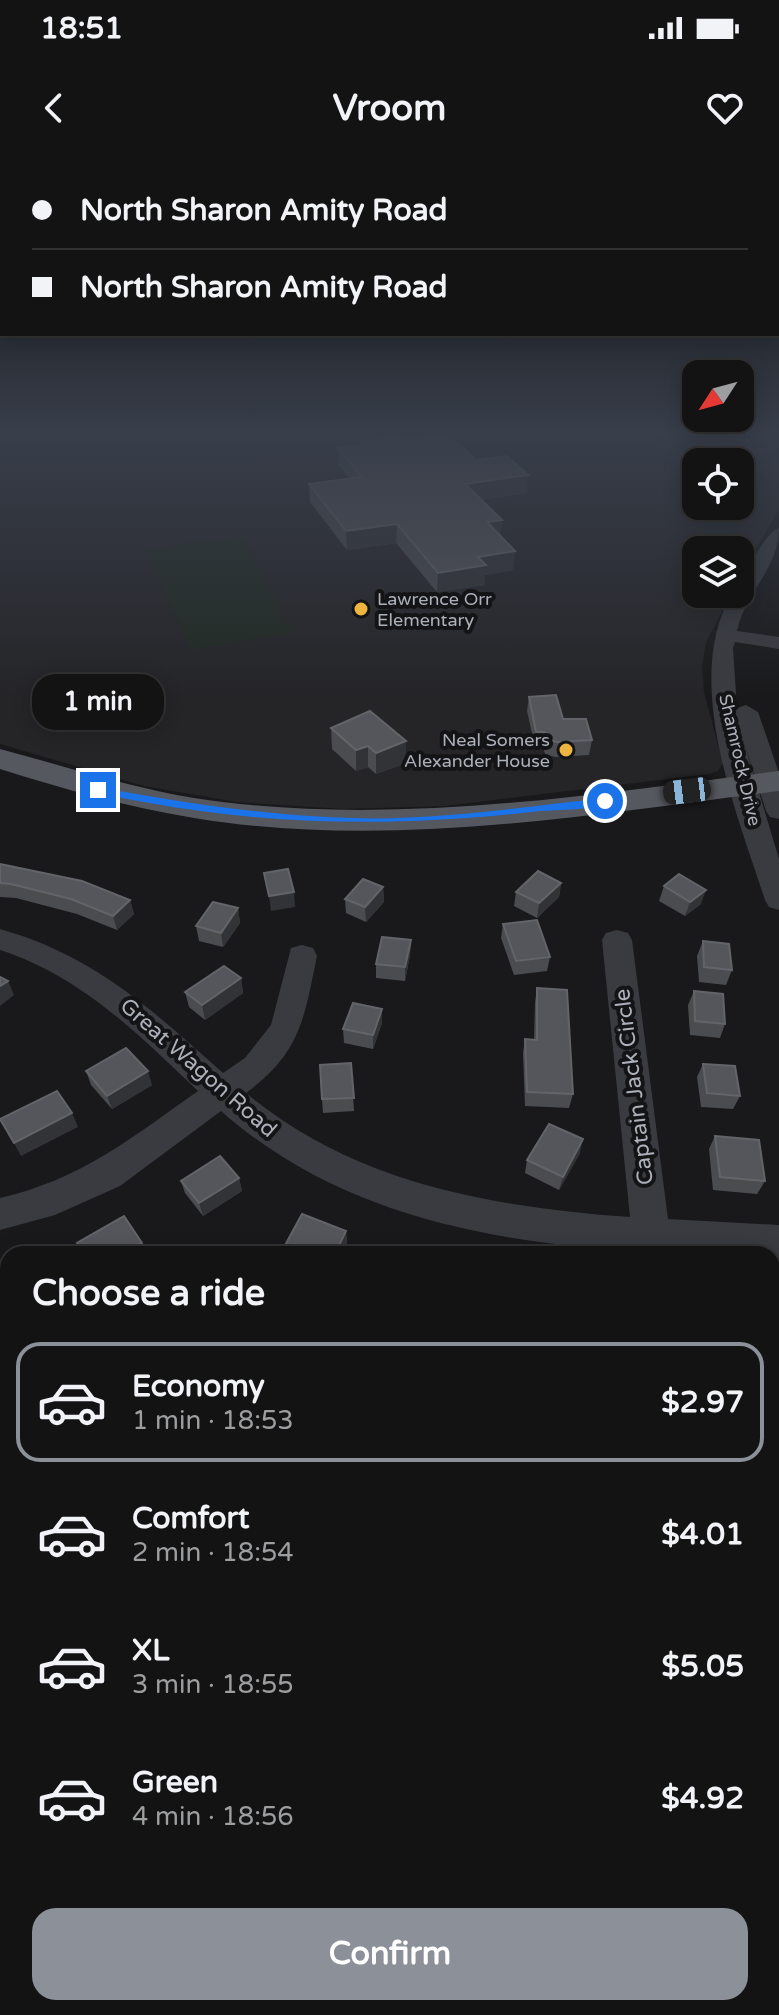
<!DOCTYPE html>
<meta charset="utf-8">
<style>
:root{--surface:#131314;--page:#1c1c1d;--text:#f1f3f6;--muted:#9d9ea0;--line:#323234;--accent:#8c9099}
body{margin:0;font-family:"Varela Round",sans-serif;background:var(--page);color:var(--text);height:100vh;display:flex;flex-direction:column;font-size:30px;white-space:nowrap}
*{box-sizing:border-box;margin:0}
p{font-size:26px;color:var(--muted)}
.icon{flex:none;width:44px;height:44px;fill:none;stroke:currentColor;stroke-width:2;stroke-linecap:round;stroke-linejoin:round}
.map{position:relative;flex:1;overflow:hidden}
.drawer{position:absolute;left:0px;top:1086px;width:780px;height:770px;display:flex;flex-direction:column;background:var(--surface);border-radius:24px 24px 0 0;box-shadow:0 4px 20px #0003,0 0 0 2px var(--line)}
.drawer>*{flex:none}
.hud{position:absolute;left:0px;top:0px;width:780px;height:176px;box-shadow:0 4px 20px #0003,0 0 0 2px var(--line);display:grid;align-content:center;height:176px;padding:0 32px;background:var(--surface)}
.needle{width:52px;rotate:234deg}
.fabs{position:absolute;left:682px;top:200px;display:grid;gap:16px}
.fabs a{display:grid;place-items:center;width:72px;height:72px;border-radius:16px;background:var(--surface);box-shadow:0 4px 20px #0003,0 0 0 2px var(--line);font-size:40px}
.end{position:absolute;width:36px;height:36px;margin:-18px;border:10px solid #1a73e8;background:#fff;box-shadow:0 0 0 4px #fff}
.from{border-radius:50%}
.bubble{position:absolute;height:56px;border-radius:24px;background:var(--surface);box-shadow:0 4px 20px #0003,0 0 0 2px var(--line);font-size:26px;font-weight:800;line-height:56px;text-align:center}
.car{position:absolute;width:24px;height:48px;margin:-24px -12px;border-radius:10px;box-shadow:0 0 6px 2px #0007;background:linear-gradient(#222 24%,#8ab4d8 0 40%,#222 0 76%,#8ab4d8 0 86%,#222 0)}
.hud b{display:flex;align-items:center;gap:28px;height:76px;font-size:30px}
.hud b+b{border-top:2px solid var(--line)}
.hud i{width:20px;height:20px;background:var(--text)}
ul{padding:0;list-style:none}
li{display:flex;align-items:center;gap:24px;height:120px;margin:0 16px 12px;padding:0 16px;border:4px solid transparent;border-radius:24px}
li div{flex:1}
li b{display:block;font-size:30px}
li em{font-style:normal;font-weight:800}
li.selected{border-color:var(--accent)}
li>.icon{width:72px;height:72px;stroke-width:1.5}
h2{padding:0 32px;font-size:36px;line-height:96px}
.cta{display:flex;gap:16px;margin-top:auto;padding:16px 32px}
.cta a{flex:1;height:92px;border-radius:24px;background:var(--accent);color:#fff;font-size:32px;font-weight:800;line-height:92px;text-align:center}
.status{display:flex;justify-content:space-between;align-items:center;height:56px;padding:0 40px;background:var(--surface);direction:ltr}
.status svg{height:22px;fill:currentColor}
header{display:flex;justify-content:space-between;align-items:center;height:104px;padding:0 32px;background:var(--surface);font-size:36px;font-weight:800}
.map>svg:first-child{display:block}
</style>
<div class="status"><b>18:51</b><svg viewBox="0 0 49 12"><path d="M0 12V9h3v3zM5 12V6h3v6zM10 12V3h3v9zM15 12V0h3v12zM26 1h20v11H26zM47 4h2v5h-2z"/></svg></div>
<header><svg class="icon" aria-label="back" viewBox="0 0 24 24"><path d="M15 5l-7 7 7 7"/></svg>Vroom<svg class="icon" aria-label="heart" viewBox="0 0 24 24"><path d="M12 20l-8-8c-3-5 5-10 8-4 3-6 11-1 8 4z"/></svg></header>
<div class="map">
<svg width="779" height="1855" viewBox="0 0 779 1855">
<rect width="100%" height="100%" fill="#19191b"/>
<polygon fill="#252528" points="0,276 648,276 708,302 696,302 696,346 740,346 740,302 709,302 779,283 779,349 740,417 740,390 696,390 696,434 731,434 706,482 702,506 704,532 723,603 718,611 709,614 445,646 343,649 236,642 144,626 0,584"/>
<g fill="#212922">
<polygon points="243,377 293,473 191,490 146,390"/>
<polygon points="346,1848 491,1848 496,1855 341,1855"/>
</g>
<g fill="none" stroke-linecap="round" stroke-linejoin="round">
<g fill="#3a3b40" fill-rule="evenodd">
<path d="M 779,368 C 779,409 745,432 737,471 L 779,477 L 779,489 L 735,482 L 733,488 L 737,548 L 746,545 L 758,552 L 779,613 L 779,659 L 770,657 L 766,651 L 743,579 L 779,699 L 779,750 L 769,747 L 765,740 C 737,653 681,520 732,434 L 740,434 C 740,420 765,372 779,368 Z"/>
<path d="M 0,769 C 95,796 151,849 223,913 L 245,898 L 271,865 L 291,788 L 302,785 L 313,788 L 317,796 C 304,859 301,892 246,933 C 355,1024 493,1047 630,1057 L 602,780 L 606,773 L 617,770 L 628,773 L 632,780 L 668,1059 L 779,1065 L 779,1099 L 772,1099 L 772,1094 C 582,1094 371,1084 221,951 L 120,1026 L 55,1055 L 0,1070 L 0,1038 C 82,1019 131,978 198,931 C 138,874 81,816 0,790 Z"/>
<polygon points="8,1495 8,1545 0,1546 0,1496"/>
<polygon points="772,1547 779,1548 779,1600 772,1599"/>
</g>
<path fill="#56585f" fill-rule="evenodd" d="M 0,589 C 65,606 127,627 194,638 C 387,668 587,635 779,611 L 779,631 C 587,655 387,690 194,658 C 127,647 64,629 0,609 Z"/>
</g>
<g fill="#4a4c50">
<polygon points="406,280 476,300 527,333 481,340 502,360 500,376 513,410 485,415 485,425 437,432 396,383 347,390 310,342 309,324 349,318 339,306 338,288 361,286 361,281"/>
<polygon points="529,537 592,580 589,595 555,597 545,594 543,586 535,587 527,551"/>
<polygon points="331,568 406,603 376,614 368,607 356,611 332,589"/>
<polygon points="0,704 130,740 134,754 117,770 77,754 16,738 0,737"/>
<polygon points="561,723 559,737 537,758 514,746 516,732"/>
<polygon points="664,726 701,744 685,756 659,741"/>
<polygon points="383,727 384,742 366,762 346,753 345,739"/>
<polygon points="238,748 240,763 223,787 199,781 196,766"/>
<polygon points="503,764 550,797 547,811 514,815 501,778"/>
<polygon points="411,780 410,795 405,821 376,818 376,804"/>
<polygon points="703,781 732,810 726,825 699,822 697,796"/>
<polygon points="241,818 243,833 205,860 189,847 185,832"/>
<polygon points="537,828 573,934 569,948 525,946 523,893 525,879 534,880 535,842"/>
<polygon points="694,831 725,864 720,878 690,875 688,845"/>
<polygon points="382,849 382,863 373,889 344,883 343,869"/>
<polygon points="351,903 354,951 323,953 322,939"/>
<polygon points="703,904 740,936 733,949 701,947 697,917"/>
<polygon points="86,911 152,925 112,949 91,925"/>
<polygon points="715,976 765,1021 757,1034 713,1030 709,989"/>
<polygon points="580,993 559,1030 525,1013 527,1000"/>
<polygon points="239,1018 242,1031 203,1056 185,1033 181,1021"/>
<polygon points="346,1071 347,1083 342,1094 284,1094 283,1089"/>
</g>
<g fill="#323336">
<polygon points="528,315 527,333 464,342 465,324"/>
<polygon points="502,360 500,379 487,362"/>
<polygon points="397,364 396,383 347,390 346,371"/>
<polygon points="515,391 513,410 485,415 485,425 437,432 438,413 478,397"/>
<polygon points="406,581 406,603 376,614 376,593"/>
<polygon points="368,586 368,607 356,611 356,590"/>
<polygon points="561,723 559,737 537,758 539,743"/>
<polygon points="383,727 384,742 366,762 365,747"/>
<polygon points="706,730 701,744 685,756 690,742"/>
<polygon points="294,732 295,747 271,751 269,736"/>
<polygon points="130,740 134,754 117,770 113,756"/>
<polygon points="238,748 240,763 223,787 221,773"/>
<polygon points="411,780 410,795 405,821 405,807"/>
<polygon points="241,818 243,833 205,860 202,845"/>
<polygon points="8,821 14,835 0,846 0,826"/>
<polygon points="382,849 382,863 373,889 373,875"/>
<polygon points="148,911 152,925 112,949 107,936"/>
<polygon points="72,953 78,967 21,996 14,983"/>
<polygon points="583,979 580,993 559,1030 563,1017"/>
<polygon points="239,1018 242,1031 203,1056 199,1043"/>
<polygon points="346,1071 347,1083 342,1094 335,1094"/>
<polygon points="142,1083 146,1094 122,1094"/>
<polygon points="8,1142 8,1156 0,1158 0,1144"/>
</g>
<g fill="#55565b" stroke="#62646a" stroke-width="2">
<polygon points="397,276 403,276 406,280 434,276 450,276 476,300 507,296 528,315 465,324 502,360 487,362 515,391 478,397 486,405 438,413 397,364 346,371 309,324 362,317 338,288 365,285 361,281"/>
<polygon points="556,535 563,559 586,559 592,580 557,582 547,580 545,572 536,572 529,537"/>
<polygon points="370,551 406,581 376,593 368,586 356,590 331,568"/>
<polygon points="0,704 82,721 130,740 113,756 71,739 11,724 0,723"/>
<polygon points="288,709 294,732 269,736 264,713"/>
<polygon points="538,711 561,723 539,743 516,732"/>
<polygon points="679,714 706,730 690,742 664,726"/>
<polygon points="363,719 383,727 365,747 345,739"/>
<polygon points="213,742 238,748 221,773 196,766"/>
<polygon points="537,760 550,797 516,801 503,764"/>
<polygon points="382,777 411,780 405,807 376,804"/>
<polygon points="703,781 729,784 732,810 704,807"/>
<polygon points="224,806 241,818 202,845 185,832"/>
<polygon points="0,817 8,821 0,826"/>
<polygon points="537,828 567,830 573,934 527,932 525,879 537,880"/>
<polygon points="694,831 723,834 725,864 695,861"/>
<polygon points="353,843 382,849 373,875 343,869"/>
<polygon points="126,888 148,911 107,936 86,911"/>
<polygon points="351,903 354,938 322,939 320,905"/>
<polygon points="703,904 735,906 740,936 707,933"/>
<polygon points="57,931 72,953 14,983 0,959"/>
<polygon points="549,964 583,979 563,1017 527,1000"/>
<polygon points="715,976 759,980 765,1021 720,1017"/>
<polygon points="220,996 239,1018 199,1043 181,1021"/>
<polygon points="302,1054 346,1071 335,1094 296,1094 283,1089"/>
<polygon points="124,1056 142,1083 122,1094 83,1094 77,1083"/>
<polygon points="375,1089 395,1094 373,1094"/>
<polygon points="8,1105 8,1142 0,1144 0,1107"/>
<polygon points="0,1650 8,1652 8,1727 0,1726"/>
</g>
<linearGradient id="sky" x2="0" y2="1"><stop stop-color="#0e0e0f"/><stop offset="0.51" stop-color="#383e4a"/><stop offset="1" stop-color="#383e4a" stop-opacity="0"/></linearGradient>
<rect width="779" height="536" fill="url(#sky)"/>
<path fill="#1a73e8" d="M 98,627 C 182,643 265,655 351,658 C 435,661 521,647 605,638 L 610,641 C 591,652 554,649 532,652 C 382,669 242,665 94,632 Z"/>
<g fill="#edb43f" stroke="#141416" stroke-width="3">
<circle cx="361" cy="449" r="8"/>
<circle cx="566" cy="590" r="8"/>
</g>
<g text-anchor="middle" stroke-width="8" stroke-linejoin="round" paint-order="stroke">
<g font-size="18" fill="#acb0ba" stroke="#141416" text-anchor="start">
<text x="377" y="445">Lawrence Orr<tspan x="377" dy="21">Elementary</tspan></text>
<text x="550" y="586" text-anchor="end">Neal Somers<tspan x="550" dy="21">Alexander House</tspan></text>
</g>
<g font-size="18" fill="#acb0ba" stroke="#141416">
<text transform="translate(740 600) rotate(77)" y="6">Shamrock Drive</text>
</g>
<g font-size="22" fill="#acb0ba" stroke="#141416">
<text transform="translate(199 907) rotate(41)" y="8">Great Wagon Road</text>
<text transform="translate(633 927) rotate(-97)" y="8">Captain Jack Circle</text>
</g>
</g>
</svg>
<div class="fabs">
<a><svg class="needle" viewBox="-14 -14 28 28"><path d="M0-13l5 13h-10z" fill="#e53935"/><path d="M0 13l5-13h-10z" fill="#9d9ea0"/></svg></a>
<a><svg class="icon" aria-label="locate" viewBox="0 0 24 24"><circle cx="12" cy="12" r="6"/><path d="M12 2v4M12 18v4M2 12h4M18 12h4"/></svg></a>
<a><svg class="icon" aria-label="layers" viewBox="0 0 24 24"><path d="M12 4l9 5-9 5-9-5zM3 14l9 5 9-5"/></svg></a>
</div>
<i class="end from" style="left:605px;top:641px"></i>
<i class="end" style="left:98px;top:630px"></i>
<div class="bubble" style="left:32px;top:514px;width:132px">1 min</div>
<i class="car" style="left:687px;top:631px;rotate:263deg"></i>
<div class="hud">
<b><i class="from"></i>North Sharon Amity Road</b>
<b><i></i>North Sharon Amity Road</b>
</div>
<section class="drawer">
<h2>Choose a ride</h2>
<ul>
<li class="selected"><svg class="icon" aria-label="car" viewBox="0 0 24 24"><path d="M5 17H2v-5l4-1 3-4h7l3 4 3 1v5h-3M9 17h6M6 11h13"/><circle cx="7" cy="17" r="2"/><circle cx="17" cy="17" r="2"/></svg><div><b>Economy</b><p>1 min · 18:53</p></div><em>$2.97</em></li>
<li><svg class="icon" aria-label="car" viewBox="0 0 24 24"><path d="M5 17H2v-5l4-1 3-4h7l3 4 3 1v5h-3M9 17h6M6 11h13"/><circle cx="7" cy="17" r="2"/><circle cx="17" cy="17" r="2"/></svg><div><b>Comfort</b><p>2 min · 18:54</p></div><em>$4.01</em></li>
<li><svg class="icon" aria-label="car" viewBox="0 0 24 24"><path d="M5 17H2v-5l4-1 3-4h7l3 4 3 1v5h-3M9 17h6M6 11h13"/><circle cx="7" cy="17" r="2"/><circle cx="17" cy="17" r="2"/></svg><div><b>XL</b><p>3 min · 18:55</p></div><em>$5.05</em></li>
<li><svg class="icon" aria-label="car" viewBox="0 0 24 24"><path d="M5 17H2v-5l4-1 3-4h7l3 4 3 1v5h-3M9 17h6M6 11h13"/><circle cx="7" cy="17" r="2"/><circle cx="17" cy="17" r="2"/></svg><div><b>Green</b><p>4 min · 18:56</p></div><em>$4.92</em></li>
</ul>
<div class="cta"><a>Confirm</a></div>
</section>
</div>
